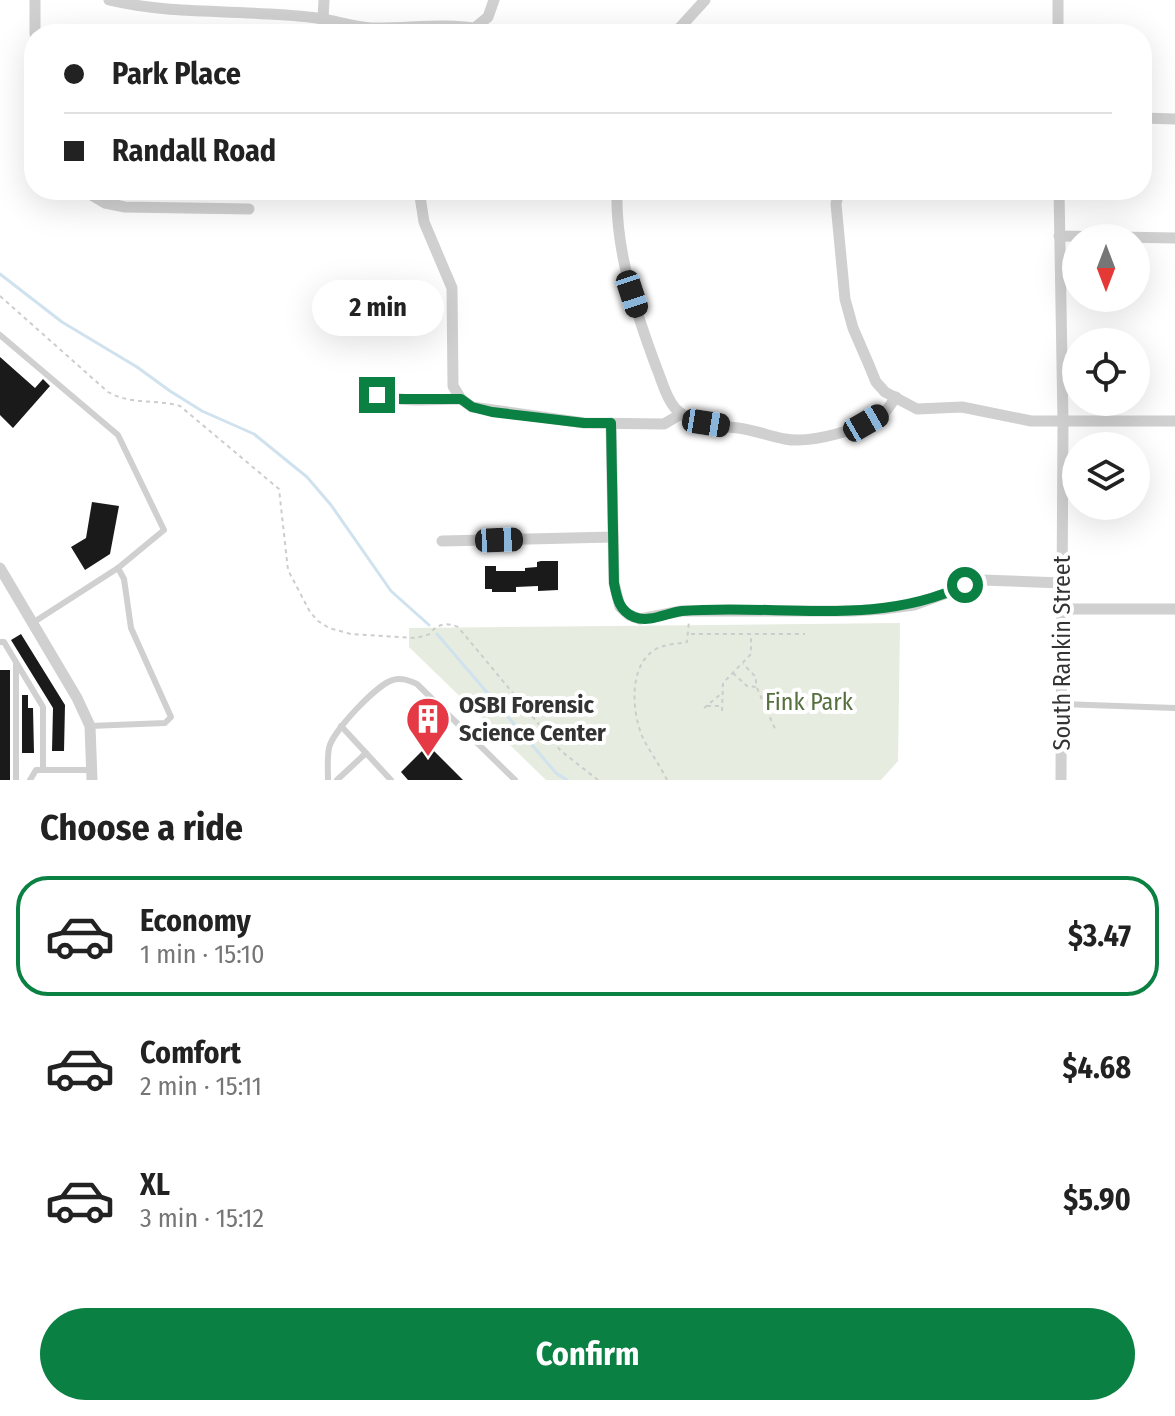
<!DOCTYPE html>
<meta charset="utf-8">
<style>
:root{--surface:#fff;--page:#f6f6f6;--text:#222;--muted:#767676;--line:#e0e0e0;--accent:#0b8043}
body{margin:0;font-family:"Fira Sans Condensed",sans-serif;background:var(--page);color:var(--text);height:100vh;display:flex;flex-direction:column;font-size:30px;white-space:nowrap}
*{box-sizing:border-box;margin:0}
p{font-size:26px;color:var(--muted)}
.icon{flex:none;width:44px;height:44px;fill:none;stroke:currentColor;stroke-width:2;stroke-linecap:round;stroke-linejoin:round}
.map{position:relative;height:780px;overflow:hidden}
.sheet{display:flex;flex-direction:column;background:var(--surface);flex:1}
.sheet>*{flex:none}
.top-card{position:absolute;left:24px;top:24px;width:1128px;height:176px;border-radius:32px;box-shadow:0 8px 32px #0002;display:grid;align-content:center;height:176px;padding:0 40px;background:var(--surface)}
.needle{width:52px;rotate:180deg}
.buttons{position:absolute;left:1062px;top:224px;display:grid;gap:16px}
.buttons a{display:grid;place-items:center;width:88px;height:88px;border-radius:50%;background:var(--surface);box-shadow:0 8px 32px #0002;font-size:40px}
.end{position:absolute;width:36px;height:36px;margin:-18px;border:10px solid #0b8043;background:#fff;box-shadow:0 0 0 4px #fff}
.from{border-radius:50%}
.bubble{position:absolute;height:56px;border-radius:28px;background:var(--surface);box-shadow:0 8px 32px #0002;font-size:26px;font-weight:700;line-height:56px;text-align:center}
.car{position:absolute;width:24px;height:48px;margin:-24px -12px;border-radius:10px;box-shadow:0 0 6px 2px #0007;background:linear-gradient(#222 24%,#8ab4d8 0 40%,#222 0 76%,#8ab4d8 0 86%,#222 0)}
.top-card b{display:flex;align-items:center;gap:28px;height:76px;font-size:30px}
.top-card b+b{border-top:2px solid var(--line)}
.top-card i{width:20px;height:20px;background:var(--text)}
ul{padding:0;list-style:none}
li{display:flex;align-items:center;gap:24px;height:120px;margin:0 16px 12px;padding:0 24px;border:4px solid transparent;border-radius:32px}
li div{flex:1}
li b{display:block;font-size:30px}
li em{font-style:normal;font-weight:700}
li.selected{border-color:var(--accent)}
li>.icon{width:72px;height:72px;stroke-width:1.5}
h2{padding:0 40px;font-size:36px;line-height:96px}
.action{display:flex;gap:16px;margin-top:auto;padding:16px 40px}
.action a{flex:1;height:92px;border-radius:48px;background:var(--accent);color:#fff;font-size:32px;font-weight:700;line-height:92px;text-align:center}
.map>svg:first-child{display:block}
</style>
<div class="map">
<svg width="1175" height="780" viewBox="0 0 1175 780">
<rect width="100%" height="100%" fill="#fff"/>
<polygon fill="#e6ecdf" points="900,623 898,761 881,780 546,780 409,647 409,628"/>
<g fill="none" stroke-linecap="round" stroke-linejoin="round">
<g stroke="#cfe2ee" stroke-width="3">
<polyline points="0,274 62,322 137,367 170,391 202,411 254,434 307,477 331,505 391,591 429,625"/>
<polyline points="437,634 556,773 567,780"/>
</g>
</g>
<g fill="#1a1a1a">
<polygon points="0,357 35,388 43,379 50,386 13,428 0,415"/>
<polygon points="92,502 119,506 110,554 85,570 71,547 86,538"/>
<polygon points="541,561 558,561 558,590 538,591 538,586 516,587 516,592 492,592 492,589 485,589 485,566 496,566 496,571 525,571 525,568 537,567 537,562"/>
<polygon points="21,634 65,705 64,751 52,751 53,708 11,640"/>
<rect x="0" y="670" width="10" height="110"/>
<polygon points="22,695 28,695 28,708 33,708 34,753 22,753"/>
<polygon points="428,745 463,780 408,780 401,772"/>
</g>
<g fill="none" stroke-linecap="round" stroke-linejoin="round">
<g stroke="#cdcdcd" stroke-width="2" stroke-dasharray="4 4" stroke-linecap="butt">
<path d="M 0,296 L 108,392 C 131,405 155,399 180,406 L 279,489 L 288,570 L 310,612 L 318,621 L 329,628 L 351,634 L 416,638 L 430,634 C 436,624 447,622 458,627 L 561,751 L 598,780"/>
<polyline points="691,634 805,634"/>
<polyline points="733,673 747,686 756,687 756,677 743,664"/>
<polyline points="757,688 776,731"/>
<polyline points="707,706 721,706"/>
<polyline points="704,708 722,693"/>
<polyline points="722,711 723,683 751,654 751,635"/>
<path d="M 667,780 C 660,765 649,751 642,736 C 632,711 628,665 656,649 C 665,644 677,644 687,642 L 689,621"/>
</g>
<g stroke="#d0d0d0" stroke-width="6">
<polyline points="0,335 118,435 164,530 118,568 34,622"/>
<polyline points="0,642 4,642 43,707 43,770 36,770 30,780"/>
<polyline points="16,664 16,780"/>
<polyline points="1061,704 1175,708"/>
<polyline points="90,726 165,723 171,717 131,628 124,579 118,568"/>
<polyline points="341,726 391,780"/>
<polyline points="43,770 94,770"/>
<path d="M 328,780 C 328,770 327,758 329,748 C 332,732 377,684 393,680 C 401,677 410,681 417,684 L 515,780"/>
<polyline points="337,780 366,753"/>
</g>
<g stroke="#d0d0d0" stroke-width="11">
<path d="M 109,0 C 164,13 212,10 268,14 C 286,15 305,16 323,19 C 339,22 354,27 371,28 C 414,29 458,20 499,34"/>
<polyline points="323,19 324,0"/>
<polyline points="477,26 488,17 494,0"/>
<polyline points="35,34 35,0"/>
<polyline points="674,34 705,0"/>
<polyline points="1058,34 1058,0"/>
<polyline points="1142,118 1175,119"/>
<polyline points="83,190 105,203 125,207 249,209"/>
<polyline points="419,190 424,222 452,288 453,386 461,399 472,407 584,423 664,424 681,414"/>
<path d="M 617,190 C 615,250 636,313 657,369 C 662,381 666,398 675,408 C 690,425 716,425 738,428 C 754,430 769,436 785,439 C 811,444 865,429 885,412 C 889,408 892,402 896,397"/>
<polyline points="839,190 836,204 845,299 853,328 869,365 876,382 885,392 917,409 962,407 1031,421 1175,421"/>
<polyline points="1059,190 1063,421 1061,780"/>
<polyline points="1059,236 1175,238"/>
<path d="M 367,388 C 393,405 430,399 461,399"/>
<polyline points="611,423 614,583 620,607 629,615 640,619 681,611 853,611 884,609 914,605 982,580 1062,583"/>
<polyline points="442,541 613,537"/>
<polyline points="0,568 77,698 90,726 92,780"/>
<polyline points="1062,609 1175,609"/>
</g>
</g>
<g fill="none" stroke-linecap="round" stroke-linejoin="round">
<path stroke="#0b8043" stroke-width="10" d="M 377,395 L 394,399 L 461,399 L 472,407 L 492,412 L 584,423 L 611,423 L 614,583 C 617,598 619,611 634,617 C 650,623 666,613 682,611 C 777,603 875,628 965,585"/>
</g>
<defs>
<g id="building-pin" transform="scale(2.3)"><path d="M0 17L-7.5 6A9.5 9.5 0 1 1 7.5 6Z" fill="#e63946" stroke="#fff"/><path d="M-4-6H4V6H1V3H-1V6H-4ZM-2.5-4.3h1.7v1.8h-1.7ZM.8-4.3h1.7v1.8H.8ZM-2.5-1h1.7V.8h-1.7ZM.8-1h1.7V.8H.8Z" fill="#fff"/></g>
</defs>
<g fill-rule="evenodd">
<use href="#building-pin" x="428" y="719"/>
</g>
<g text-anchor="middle" stroke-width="8" stroke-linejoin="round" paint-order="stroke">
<g font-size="24" fill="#333" stroke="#fff">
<text transform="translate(1062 653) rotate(-90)" y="8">South Rankin Street</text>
</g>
<g font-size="24" fill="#56703f" stroke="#fff">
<text x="809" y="710">Fink Park</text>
</g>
<g font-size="24" font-weight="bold" fill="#333" stroke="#fff" text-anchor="start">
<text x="459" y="713">OSBI Forensic<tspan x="459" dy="28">Science Center</tspan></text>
</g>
</g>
</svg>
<div class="buttons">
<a><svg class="needle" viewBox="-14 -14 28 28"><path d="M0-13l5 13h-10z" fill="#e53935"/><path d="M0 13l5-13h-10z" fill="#767676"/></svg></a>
<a><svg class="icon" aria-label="locate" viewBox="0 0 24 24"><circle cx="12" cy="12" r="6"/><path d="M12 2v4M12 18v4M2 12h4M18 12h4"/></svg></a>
<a><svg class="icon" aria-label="layers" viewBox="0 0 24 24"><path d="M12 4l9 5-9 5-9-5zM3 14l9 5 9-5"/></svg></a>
</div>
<i class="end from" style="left:965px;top:585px"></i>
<i class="end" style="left:377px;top:395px"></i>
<div class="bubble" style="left:312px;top:280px;width:132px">2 min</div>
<i class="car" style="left:632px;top:294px;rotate:162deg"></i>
<i class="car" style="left:706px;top:423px;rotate:99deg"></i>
<i class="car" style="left:866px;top:423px;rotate:60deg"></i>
<i class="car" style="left:499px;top:540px;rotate:88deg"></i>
<div class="top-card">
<b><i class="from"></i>Park Place</b>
<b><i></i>Randall Road</b>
</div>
</div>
<section class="sheet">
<h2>Choose a ride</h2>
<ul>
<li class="selected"><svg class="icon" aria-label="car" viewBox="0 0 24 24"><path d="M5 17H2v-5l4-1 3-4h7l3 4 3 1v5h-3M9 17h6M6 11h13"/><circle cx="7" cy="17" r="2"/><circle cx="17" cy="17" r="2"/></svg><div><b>Economy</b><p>1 min · 15:10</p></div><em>$3.47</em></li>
<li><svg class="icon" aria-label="car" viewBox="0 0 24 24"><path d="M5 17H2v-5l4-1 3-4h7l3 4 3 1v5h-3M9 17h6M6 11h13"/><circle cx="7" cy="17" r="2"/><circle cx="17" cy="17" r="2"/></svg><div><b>Comfort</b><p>2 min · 15:11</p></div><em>$4.68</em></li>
<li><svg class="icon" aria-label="car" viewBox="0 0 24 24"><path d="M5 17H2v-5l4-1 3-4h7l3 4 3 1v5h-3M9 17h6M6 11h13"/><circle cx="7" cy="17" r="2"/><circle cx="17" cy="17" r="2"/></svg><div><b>XL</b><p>3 min · 15:12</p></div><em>$5.90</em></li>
</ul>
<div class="action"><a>Confirm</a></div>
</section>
